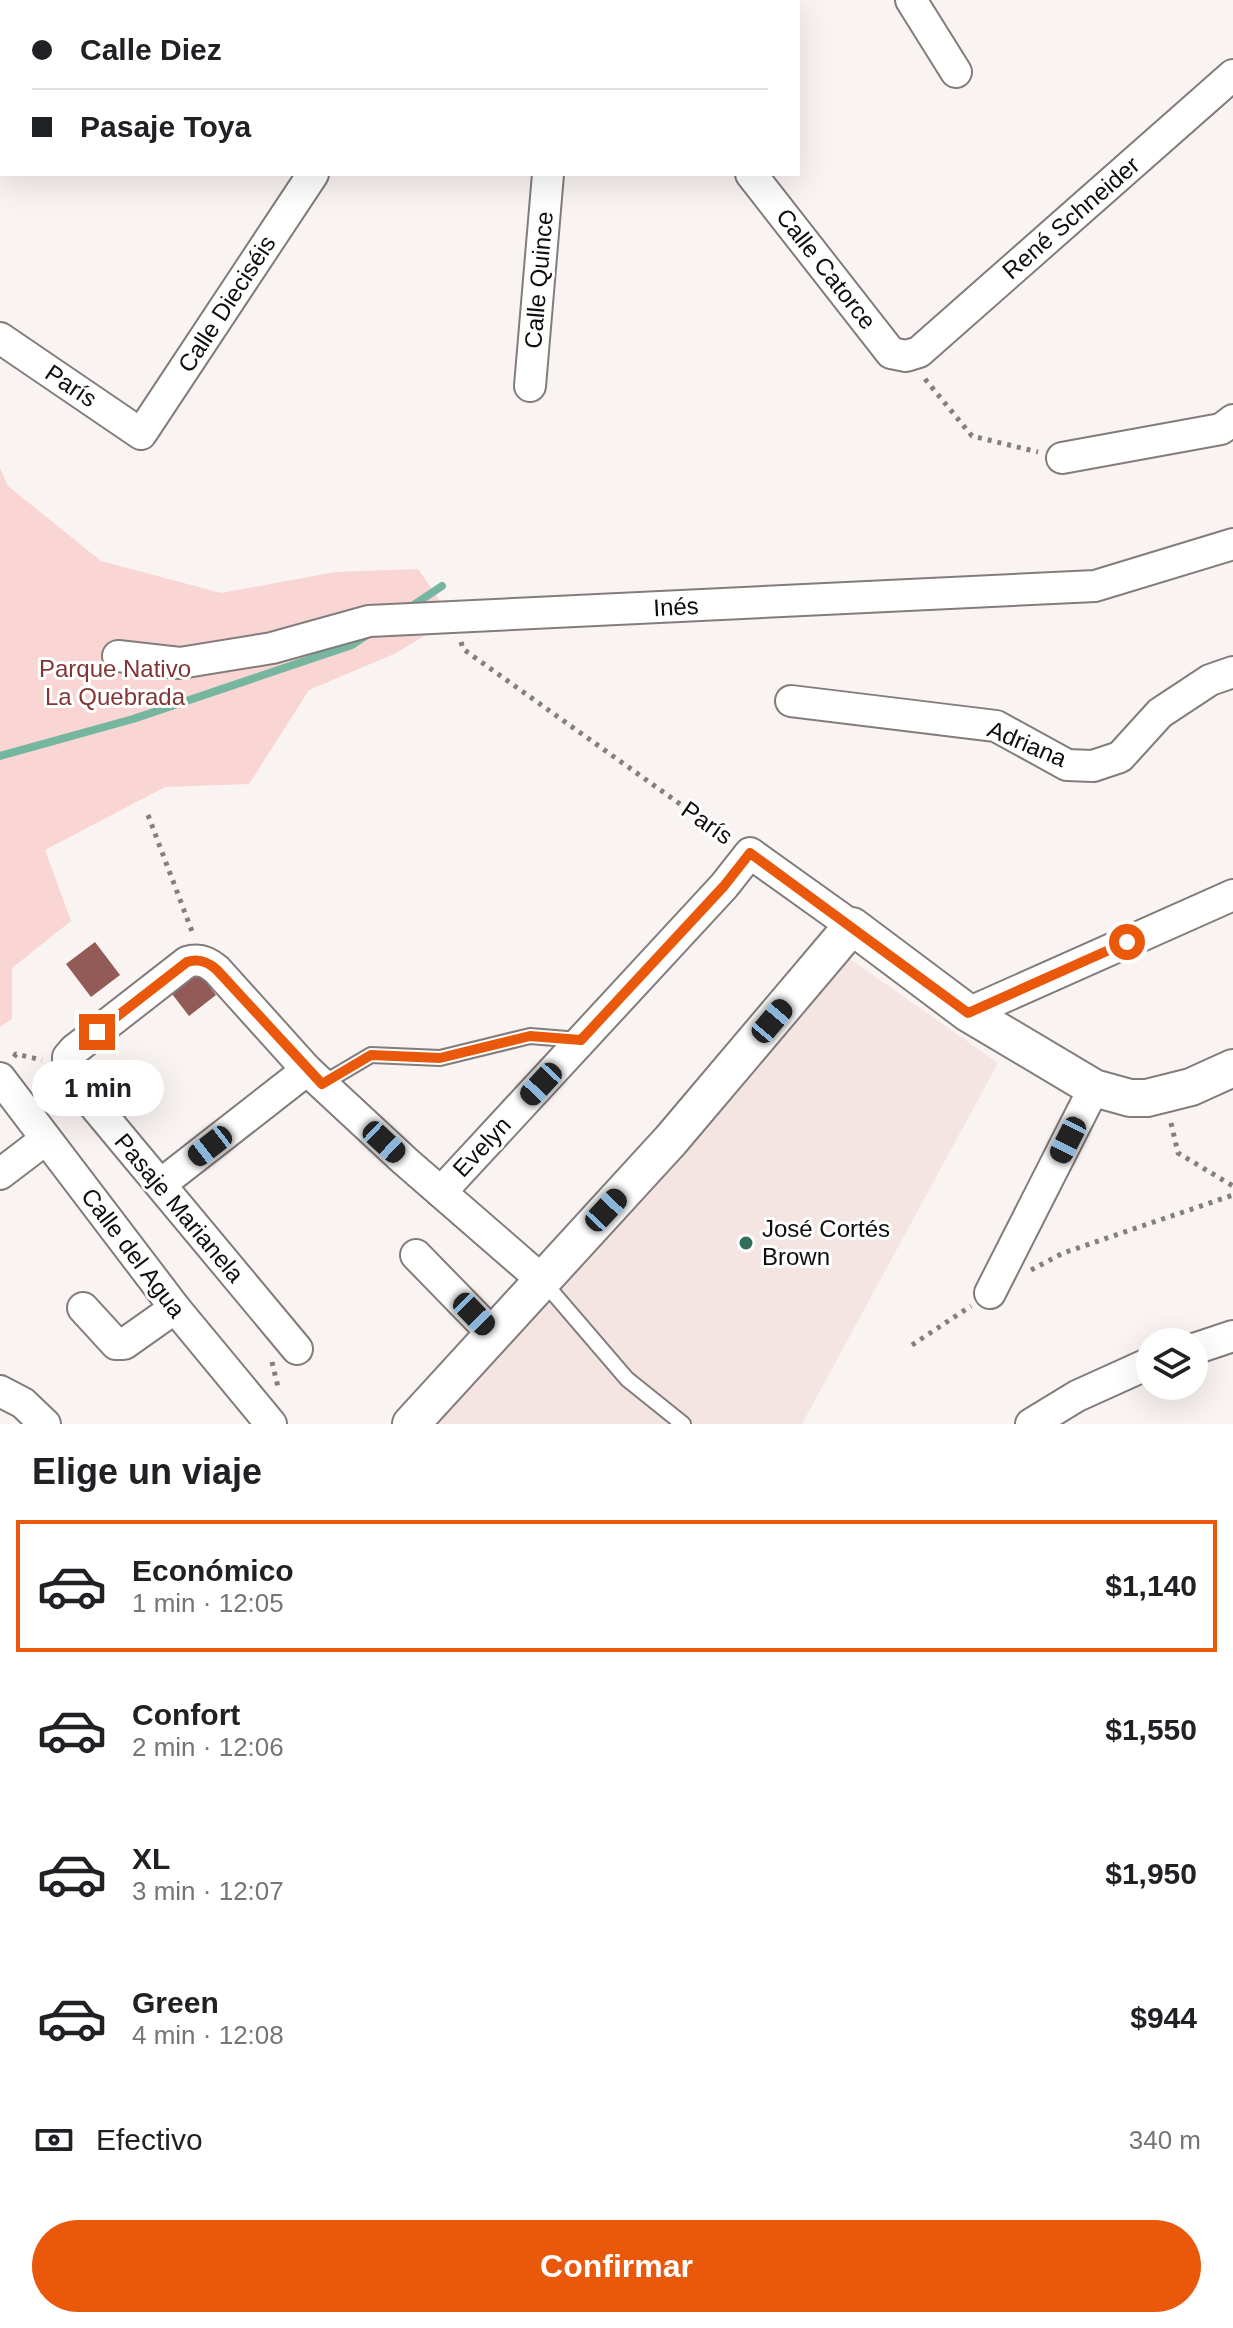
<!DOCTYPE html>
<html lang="es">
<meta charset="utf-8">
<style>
:root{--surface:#fff;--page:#f2f2f2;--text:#202124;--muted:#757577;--line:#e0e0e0;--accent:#ea580c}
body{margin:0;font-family:Arial,sans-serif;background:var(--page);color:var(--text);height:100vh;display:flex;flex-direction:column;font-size:30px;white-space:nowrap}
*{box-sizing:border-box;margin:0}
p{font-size:26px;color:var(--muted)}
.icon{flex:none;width:44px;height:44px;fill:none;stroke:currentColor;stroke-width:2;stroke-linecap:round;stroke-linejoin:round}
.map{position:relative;height:1424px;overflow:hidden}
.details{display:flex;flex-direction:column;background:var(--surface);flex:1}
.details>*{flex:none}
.hud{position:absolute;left:0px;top:0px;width:800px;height:176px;box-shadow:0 8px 32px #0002;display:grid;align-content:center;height:176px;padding:0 32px;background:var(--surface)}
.tools{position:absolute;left:1136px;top:1328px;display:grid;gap:16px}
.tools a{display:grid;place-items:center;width:72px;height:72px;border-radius:50%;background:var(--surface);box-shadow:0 8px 32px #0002;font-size:40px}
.end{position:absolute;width:36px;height:36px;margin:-18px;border:10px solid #ea580c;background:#fff;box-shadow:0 0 0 4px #fff}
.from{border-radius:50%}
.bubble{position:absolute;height:56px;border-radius:28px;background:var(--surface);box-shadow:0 8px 32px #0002;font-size:26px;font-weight:600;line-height:56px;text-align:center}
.car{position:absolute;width:24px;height:48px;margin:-24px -12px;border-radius:10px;box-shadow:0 0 6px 2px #0007;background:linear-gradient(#222 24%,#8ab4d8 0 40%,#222 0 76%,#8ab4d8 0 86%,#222 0)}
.hud b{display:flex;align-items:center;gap:28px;height:76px;font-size:30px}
.hud b+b{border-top:2px solid var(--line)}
.hud i{width:20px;height:20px;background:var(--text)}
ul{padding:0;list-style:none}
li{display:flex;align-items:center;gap:24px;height:132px;margin:0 16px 12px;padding:0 16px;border:4px solid transparent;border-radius:0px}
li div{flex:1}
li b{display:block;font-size:30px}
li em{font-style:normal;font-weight:600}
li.on{border-color:var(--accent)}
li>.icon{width:72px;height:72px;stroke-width:1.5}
h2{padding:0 32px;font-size:36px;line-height:96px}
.pay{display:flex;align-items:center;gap:20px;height:88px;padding:0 32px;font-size:30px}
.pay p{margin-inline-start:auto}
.action{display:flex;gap:16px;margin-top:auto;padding:16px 32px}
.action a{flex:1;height:92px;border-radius:48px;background:var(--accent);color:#fff;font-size:32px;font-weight:600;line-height:92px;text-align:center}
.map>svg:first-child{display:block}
</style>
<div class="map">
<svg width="1233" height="1424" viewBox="0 0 1233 1424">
<rect width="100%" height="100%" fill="#f9f3f2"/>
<polygon fill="#f4e5e3" points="850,959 998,1063 802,1424 428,1424"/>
<polygon fill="#f9d6d3" points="0,468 8,486 101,561 221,593 335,572 418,569 449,614 455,618 394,654 309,690 249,784 165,787 45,850 71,921 12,968 12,1019 0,1027"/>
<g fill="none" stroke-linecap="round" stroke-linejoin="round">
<g stroke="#76b6a0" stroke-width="8">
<polyline points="409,608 442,586"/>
<polyline points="0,756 133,719 352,645 367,635"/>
</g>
</g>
<g fill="#925b57">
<polygon points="95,942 120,975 91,997 66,964"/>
<polygon points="196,969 216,995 189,1016 169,990"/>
</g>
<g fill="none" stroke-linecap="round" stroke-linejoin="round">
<g stroke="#827c7b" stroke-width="18">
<g id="service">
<polyline points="113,0 114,2"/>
<polyline points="63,2 63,0"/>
<polyline points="322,1084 371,1055 440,1058 530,1036 579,1040"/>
<polyline points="542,1280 627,1379 683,1424"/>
</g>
</g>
<g stroke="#827c7b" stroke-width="34">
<g id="minor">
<polyline points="911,0 956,72"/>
<polyline points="435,2 435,0"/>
<polyline points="751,174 891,353 906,356 919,352 1233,75"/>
<polyline points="0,338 141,434 313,174"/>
<polyline points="530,386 548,174"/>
<polyline points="1062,458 1221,429 1233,420"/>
<polyline points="118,656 180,663 272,648 369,621 1095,586 1233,544"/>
<polyline points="791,701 996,726 1067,765 1093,766 1120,757 1160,713 1210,680 1233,672"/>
<polyline points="968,1013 1233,895"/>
<polyline points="0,1078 175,1308 271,1424"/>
<polyline points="0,1174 46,1139"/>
<polyline points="161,1184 307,1070"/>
<polyline points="441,1192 724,886 750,853 852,926"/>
<polyline points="416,1255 493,1334"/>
<polyline points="990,1293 1094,1088"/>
<polyline points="83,1308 116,1344 124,1344 175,1308"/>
<path d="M 297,1349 L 68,1074 L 68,1057 L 74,1050 L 187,962 C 199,958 208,962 217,970 L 307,1070 L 405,1161 L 542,1280"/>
<polyline points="1194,1349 1233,1336"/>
<polyline points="0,1391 23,1403 45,1424"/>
<polyline points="1031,1424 1077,1396 1150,1363"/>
</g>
</g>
<g stroke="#827c7b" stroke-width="40">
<g id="tertiary">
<polyline points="723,2 726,0"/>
<polyline points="0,49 2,49"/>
<polyline points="411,1424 671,1140 852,926 968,1013 1094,1088 1130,1098 1147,1098 1191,1087 1233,1068"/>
</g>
</g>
<g stroke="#837f7e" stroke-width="5" stroke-dasharray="4 6" stroke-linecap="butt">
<polyline points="925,379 972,436 1038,452"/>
<polyline points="461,642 463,649 729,839"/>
<polyline points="148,815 193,934"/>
<polyline points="14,1057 16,1054 42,1060"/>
<polyline points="1171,1123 1178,1153 1233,1186"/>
<polyline points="1031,1270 1063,1253 1233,1195"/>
<polyline points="912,1345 971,1306"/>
<polyline points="272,1362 278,1387"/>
</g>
<use href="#service" stroke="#fff" stroke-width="14"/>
<use href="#minor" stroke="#fff" stroke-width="30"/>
<use href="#tertiary" stroke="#fff" stroke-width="36"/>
</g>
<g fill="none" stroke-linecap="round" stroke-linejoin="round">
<path stroke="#ea580c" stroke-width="10" d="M 97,1032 L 187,962 C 199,958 208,962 217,970 L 322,1084 L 371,1055 L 440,1058 L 530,1036 L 581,1040 L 724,886 L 750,853 L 968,1013 L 1127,942"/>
</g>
<circle fill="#306e5b" stroke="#fff" stroke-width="3" cx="746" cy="1243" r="8"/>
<g text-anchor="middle" stroke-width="6" stroke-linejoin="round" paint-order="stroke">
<g font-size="24" fill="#100e0d" stroke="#fff">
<text transform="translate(1071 218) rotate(-41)" y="8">René Schneider</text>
<text transform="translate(826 269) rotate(52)" y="8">Calle Catorce</text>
<text transform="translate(539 280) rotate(-85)" y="8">Calle Quince</text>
<text transform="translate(227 304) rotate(-57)" y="8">Calle Dieciséis</text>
<text transform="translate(71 386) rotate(34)" y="8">París</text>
<text transform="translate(676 607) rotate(-3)" y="8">Inés</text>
<text transform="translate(1027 744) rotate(23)" y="8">Adriana</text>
<text transform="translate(707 823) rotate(35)" y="8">París</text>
<text transform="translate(482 1147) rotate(-47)" y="8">Evelyn</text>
<text transform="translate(179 1208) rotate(50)" y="8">Pasaje Marianela</text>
<text transform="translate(133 1253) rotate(53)" y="8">Calle del Agua</text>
</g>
<g font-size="24" fill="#803634" stroke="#fff">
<text x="115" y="677">Parque Nativo<tspan x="115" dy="28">La Quebrada</tspan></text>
</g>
<g font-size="24" fill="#100e0d" stroke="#fff" text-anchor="start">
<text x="762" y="1237">José Cortés<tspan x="762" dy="28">Brown</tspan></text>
</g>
</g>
</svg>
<div class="tools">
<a><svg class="icon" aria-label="layers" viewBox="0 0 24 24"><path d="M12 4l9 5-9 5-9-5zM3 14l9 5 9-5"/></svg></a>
</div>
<i class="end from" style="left:1127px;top:942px"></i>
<i class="end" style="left:97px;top:1032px"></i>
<div class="bubble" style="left:32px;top:1060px;width:132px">1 min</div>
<i class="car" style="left:772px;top:1021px;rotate:40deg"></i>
<i class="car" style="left:541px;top:1084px;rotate:223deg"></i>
<i class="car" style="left:1068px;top:1140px;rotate:207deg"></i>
<i class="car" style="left:384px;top:1142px;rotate:133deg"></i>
<i class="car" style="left:210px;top:1146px;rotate:232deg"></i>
<i class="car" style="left:606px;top:1210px;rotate:43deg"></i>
<i class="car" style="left:474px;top:1314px;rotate:136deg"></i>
<div class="hud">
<b><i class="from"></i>Calle Diez</b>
<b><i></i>Pasaje Toya</b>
</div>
</div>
<section class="details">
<h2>Elige un viaje</h2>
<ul>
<li class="on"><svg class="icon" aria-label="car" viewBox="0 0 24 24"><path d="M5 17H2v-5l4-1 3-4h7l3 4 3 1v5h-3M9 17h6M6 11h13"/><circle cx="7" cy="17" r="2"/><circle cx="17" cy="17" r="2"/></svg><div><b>Económico</b><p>1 min · 12:05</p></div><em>$1,140</em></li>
<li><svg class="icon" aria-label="car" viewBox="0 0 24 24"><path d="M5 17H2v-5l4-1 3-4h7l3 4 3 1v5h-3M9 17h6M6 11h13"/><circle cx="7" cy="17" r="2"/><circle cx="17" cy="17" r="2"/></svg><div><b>Confort</b><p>2 min · 12:06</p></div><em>$1,550</em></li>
<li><svg class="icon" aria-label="car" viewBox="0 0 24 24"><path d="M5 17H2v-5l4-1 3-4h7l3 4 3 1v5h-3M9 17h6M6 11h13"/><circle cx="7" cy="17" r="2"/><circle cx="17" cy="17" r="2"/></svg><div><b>XL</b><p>3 min · 12:07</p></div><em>$1,950</em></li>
<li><svg class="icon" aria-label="car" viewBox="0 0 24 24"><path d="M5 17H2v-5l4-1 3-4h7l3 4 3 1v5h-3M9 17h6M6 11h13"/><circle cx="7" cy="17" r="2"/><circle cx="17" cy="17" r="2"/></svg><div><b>Green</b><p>4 min · 12:08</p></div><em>$944</em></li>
</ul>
<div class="pay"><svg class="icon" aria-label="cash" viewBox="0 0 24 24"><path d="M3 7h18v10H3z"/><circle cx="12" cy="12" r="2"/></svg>Efectivo<p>340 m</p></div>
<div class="action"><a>Confirmar</a></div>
</section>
